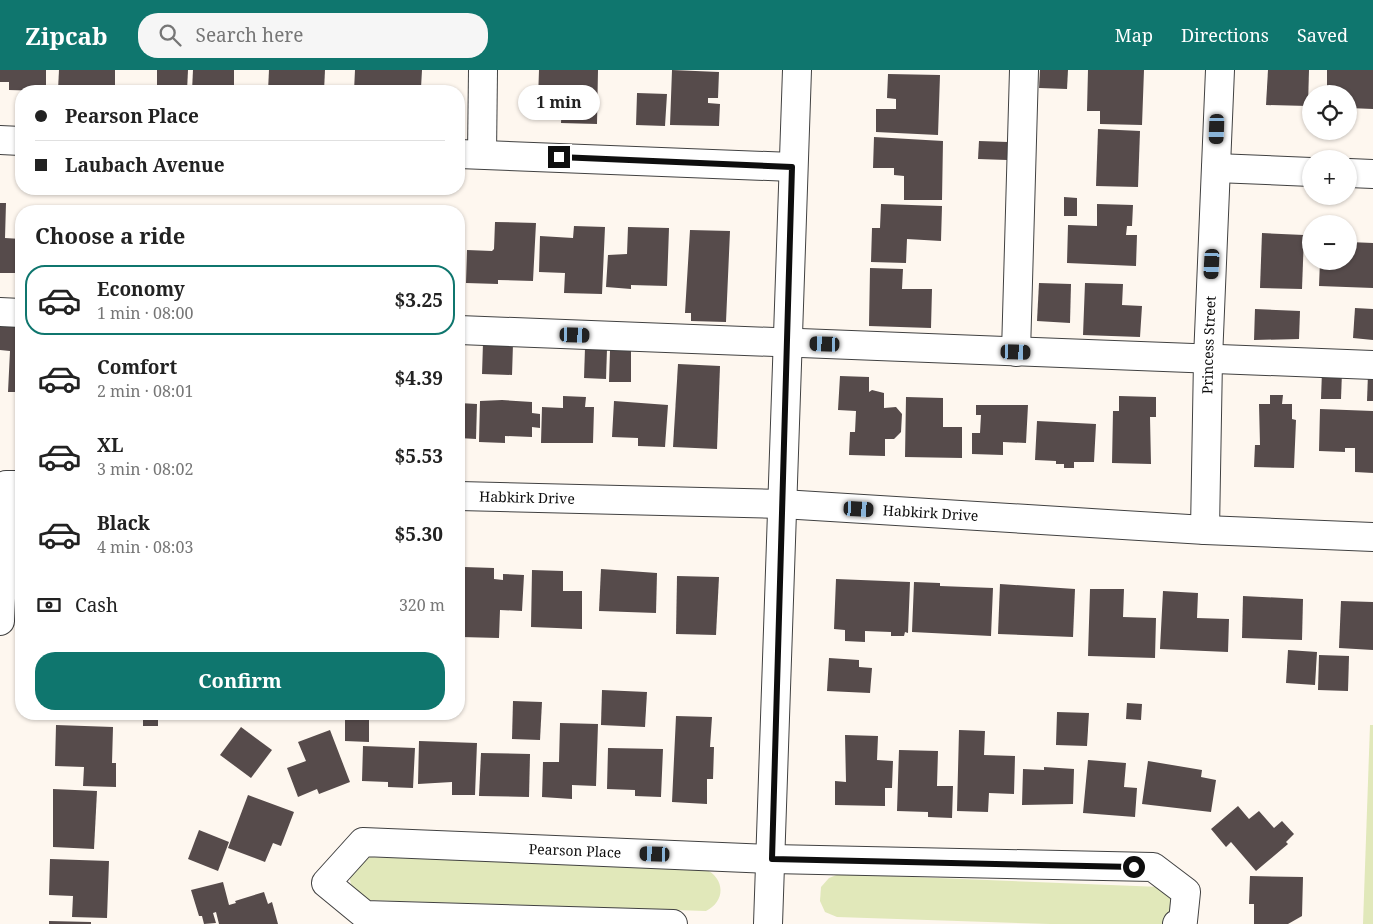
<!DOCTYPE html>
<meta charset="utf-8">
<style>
:root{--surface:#fff;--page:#f6f6f6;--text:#222;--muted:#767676;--line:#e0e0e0;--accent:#0f766e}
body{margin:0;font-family:"Noto Serif",serif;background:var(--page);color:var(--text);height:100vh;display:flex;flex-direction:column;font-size:19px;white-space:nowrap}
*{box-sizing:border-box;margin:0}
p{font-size:16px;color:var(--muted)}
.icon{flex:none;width:28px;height:28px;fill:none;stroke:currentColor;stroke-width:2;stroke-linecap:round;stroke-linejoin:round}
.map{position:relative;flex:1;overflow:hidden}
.sheet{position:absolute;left:15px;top:135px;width:450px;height:515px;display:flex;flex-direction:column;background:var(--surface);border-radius:20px;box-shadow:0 1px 4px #0004}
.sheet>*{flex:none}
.guide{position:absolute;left:15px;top:15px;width:450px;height:110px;border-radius:20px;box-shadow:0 1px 4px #0004;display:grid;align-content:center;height:110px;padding:0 20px;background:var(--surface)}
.buttons{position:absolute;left:1302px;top:15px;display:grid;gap:10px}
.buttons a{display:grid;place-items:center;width:55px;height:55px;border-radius:50%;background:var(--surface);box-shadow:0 1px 4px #0004;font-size:25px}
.end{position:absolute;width:22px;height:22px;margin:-11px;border:6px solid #0e0e0e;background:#fff;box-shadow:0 0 0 2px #fff}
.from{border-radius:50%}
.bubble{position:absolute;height:35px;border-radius:18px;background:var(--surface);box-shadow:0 1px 4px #0004;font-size:16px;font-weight:700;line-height:35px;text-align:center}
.car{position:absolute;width:15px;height:30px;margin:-15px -8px;border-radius:6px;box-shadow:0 0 4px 1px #0007;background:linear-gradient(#222 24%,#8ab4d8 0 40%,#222 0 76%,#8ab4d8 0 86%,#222 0)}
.guide b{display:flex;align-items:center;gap:18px;height:48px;font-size:19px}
.guide b+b{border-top:1px solid var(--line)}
.guide i{width:12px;height:12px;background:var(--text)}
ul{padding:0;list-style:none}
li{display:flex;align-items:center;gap:15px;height:70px;margin:0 10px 8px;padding:0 10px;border:2px solid transparent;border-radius:20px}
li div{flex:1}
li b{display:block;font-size:19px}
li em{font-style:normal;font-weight:700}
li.selected{border-color:var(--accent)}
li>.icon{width:45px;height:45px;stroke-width:1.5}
h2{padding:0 20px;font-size:22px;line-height:60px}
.pay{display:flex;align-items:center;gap:12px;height:55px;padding:0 20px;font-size:19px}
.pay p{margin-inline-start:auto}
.cta{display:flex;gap:10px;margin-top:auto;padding:10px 20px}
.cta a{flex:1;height:58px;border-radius:20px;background:var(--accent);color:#fff;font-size:20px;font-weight:700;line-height:58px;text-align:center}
header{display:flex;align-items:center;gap:30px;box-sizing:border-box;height:70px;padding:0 25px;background:var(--accent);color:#fff}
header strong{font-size:24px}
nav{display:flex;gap:28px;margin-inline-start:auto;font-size:18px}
.search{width:350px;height:45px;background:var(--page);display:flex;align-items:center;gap:12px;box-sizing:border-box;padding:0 18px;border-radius:20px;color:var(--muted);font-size:19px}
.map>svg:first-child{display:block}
</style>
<header>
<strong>Zipcab</strong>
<div class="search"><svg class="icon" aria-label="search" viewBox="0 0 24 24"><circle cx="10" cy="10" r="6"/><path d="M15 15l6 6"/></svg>Search here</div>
<nav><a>Map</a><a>Directions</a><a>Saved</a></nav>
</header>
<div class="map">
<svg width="1373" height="854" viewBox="0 0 1373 854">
<rect width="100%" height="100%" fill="#fef7ef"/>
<g fill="#e1e8ba">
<polygon points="1370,655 1373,655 1373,854 1363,854"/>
<path d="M 368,787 L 705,799 C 725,808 726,831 706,841 L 367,830 C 354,821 349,818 350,802 Z"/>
<polygon points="839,804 1161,817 1170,824 1173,843 1165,854 1050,854 837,847 825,842 820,831 821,817 829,808"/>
</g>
<g fill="#564b4b">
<polygon points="0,0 46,0 46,19 44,21 9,20 9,12 0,12"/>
<polygon points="59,0 115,0 115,19 58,20"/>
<polygon points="157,0 188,0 187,21 157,20"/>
<polygon points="193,0 234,0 234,21 192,21"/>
<polygon points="269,0 325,0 324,21 268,21"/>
<polygon points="355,0 422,0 421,18 394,17 394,21 354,21"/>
<polygon points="539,0 598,0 597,54 561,53 562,31 538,30"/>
<polygon points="672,0 719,2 718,28 708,28 708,33 720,34 719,56 670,55"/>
<polygon points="1040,0 1068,0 1067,19 1039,18"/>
<polygon points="1088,0 1144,0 1142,55 1100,54 1100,41 1087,41"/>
<polygon points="1268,0 1309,0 1308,36 1266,35"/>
<polygon points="1327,0 1373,0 1373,39 1349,38 1349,24 1327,24"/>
<polygon points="888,4 940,5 938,65 876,62 876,39 896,39 896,29 887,28"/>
<polygon points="637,23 667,24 665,56 636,55"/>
<polygon points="1098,59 1140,61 1138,117 1096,116"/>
<polygon points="874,67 943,71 942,130 904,130 904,106 894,105 894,98 873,98"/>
<polygon points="979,71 1008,72 1007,90 978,89"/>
<polygon points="1064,127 1077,128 1077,146 1064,146"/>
<polygon points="0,133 6,133 5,168 21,169 21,203 0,203"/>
<polygon points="881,134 942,136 941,171 907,169 906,193 871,192 872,158 880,158"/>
<polygon points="1097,134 1133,135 1132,156 1127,156 1126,165 1137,165 1136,196 1067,193 1068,155 1097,156"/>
<polygon points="42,135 78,136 77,141 42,141"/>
<polygon points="459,150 462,150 460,192 459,192"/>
<polygon points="495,152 536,153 533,211 498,210 498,214 466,213 467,180 492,181 494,179"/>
<polygon points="574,156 605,157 602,224 564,223 565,203 539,202 540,166 573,168"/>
<polygon points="628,157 669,158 667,216 631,215 631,219 606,217 608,185 627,184"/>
<polygon points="690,160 730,161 726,252 691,251 691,243 685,243"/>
<polygon points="1262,163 1304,165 1302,219 1260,218"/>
<polygon points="1349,172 1373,173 1373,218 1319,216 1320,191 1349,191"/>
<polygon points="870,198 903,199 902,219 932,219 931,258 869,256"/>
<polygon points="1039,213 1071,214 1070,253 1037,251"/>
<polygon points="1085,213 1123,214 1122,235 1142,236 1140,267 1083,265"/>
<polygon points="1355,238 1373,239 1373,270 1353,268"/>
<polygon points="1255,239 1300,241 1299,269 1254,270"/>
<polygon points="0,253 17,254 15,282 21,282 21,322 8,322 10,281 0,280"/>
<polygon points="483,272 513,273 512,305 482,304"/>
<polygon points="585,278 607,279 606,309 584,308"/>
<polygon points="610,280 631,280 631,312 609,312"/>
<polygon points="678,294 720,296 717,379 673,377"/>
<polygon points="1322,301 1342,302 1341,329 1321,329"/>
<polygon points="1368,304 1373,304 1373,331 1367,331"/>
<polygon points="840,306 869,307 869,322 872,320 884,323 884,338 896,337 902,344 901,362 894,369 885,369 885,386 849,385 850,362 855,362 856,341 838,340"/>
<polygon points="1270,325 1283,325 1282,334 1292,334 1292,349 1296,350 1294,398 1254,397 1255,375 1260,375 1259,334 1270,334"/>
<polygon points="563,326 586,327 585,337 594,337 593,373 541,373 542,337 563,338"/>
<polygon points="1119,326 1156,327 1156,347 1150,347 1151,394 1112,393 1113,341 1119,341"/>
<polygon points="906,327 943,328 943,357 962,357 962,388 905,387"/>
<polygon points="502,330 532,332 532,343 540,344 540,358 532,357 532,367 505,366 505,373 479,372 480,331"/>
<polygon points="614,331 668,335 665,377 638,376 638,368 612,367"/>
<polygon points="459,333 477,334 476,369 459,368"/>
<polygon points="976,335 1028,335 1026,373 1003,372 1003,385 972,384 972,363 980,363 981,345 976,345"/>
<polygon points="1320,339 1373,341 1373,403 1355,402 1355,378 1345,378 1345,382 1319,381"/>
<polygon points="1037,351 1096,354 1094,392 1074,392 1074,398 1064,398 1064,394 1056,394 1056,391 1035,390"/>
<polygon points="464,497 494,498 494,509 503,510 503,504 524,505 522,541 500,540 499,568 461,567"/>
<polygon points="601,499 657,503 656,543 599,541"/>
<polygon points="532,500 563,501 563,521 582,521 582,559 531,557"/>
<polygon points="677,506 719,507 716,565 676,564"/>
<polygon points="836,509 910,512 908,563 905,562 904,566 891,566 891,562 865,561 865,572 845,571 845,560 834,559"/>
<polygon points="914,512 940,513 940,516 993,518 991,566 912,562"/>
<polygon points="1000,514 1075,519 1073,567 998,564"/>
<polygon points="1090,519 1124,519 1123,547 1156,548 1155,588 1088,586"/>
<polygon points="1163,521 1198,523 1197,548 1229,549 1228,582 1160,579"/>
<polygon points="1243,526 1303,529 1302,570 1242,568"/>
<polygon points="1341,531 1373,532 1373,580 1339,578"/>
<polygon points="1288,580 1317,582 1315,615 1286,613"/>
<polygon points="1319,585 1349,586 1348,621 1318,620"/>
<polygon points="829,588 859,590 859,597 872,598 870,623 827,621"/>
<polygon points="602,620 647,622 645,657 601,655"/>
<polygon points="513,631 542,632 540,670 512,669"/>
<polygon points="1127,633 1142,634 1141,650 1126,649"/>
<polygon points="1057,642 1089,643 1087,676 1056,675"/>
<polygon points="65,644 107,644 107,647 65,645"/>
<rect x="143" y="644" width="15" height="12"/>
<polygon points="345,644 369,644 369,672 345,671"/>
<polygon points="676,646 712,647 710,677 714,677 713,709 707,709 707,734 672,732"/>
<polygon points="560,653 598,654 596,716 572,715 572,729 542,727 543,692 559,692"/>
<polygon points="56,655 113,657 112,693 116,693 116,717 83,716 84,697 55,696"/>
<polygon points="241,657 272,680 251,708 220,685"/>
<polygon points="330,660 350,712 319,724 317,719 298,727 287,698 306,691 298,672"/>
<polygon points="959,660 985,661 984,685 1015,686 1014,724 989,723 988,742 957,741"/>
<polygon points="845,665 878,666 877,690 893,691 892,718 885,718 885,736 835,735 835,711 846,712"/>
<polygon points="419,671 477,673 475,725 452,725 452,712 418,714"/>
<polygon points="363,676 415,678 413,718 388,717 388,712 362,711"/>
<polygon points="608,678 663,679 661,727 635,726 635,720 607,719"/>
<polygon points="899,680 938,681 937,716 953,716 952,748 928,747 928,742 897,741"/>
<polygon points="481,683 530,684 529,727 479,726"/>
<polygon points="1088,690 1126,693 1124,717 1137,718 1135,747 1083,743"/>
<polygon points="1148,691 1202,700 1201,707 1216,710 1211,742 1142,734"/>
<polygon points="1044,697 1074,699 1073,734 1022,735 1023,699 1044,700"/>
<polygon points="53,719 97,721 94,779 53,777"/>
<polygon points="248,725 294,742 281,776 273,773 265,792 228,778"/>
<polygon points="1238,736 1249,749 1259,741 1274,758 1282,751 1294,764 1286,772 1288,774 1256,801 1231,772 1226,777 1211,759"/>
<polygon points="199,760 229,772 218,801 188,789"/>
<polygon points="50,789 109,791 107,848 72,847 73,826 49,825"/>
<polygon points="1250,806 1303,807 1302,846 1288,854 1254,854 1254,834 1249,834"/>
<polygon points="223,812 229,835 236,833 235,831 264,822 268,834 272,832 278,854 219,854 216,842 213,843 216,853 204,854 202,846 199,846 191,820"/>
<polygon points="49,851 91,852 91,854 49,854"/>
</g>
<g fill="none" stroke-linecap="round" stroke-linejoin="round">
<g stroke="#414141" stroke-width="30">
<g id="minor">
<polyline points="0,70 21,71"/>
<polyline points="459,84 792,97"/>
<polyline points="482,84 483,0"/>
<polyline points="1216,98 1311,102"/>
<polyline points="1349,103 1373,104"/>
<polyline points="0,242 21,243"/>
<polyline points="459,260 1373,295"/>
<polyline points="1016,282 1024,0"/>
<path id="s1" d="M 459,426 L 782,434 L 1205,460 L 1373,467"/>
<path id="s2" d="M 1205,460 L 1208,289 L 1220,0"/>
<polyline points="0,551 6,415 21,415"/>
<path id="s3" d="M 673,854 L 365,845 L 326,813 L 363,772 L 772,789 L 1153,797 L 1186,822 L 1183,851 L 1177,854"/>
<polyline points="768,854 797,0"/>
</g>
</g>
<use href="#minor" stroke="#fff" stroke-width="28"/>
</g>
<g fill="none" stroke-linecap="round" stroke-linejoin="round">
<polyline stroke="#0e0e0e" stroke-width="6" points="559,87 792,97 772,789 1134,797"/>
</g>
<g text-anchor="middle" stroke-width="5" stroke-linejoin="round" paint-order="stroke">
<g font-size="14" fill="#0e0e0e" stroke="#fff">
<text dy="5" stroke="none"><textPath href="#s2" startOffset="185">Princess Street</textPath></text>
<text dy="5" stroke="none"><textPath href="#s1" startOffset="68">Habkirk Drive</textPath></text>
<text dy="5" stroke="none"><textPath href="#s1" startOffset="472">Habkirk Drive</textPath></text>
<text dy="5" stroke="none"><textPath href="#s3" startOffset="626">Pearson Place</textPath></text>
</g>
</g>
</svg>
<div class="buttons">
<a><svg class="icon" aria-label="locate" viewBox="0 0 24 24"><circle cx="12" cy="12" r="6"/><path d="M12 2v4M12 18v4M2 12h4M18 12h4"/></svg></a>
<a>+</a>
<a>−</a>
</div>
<i class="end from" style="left:1134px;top:797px"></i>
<i class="end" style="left:559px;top:87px"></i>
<div class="bubble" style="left:518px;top:15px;width:82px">1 min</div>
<i class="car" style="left:1217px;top:59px;rotate:182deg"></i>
<i class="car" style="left:1212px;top:194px;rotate:183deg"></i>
<i class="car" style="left:575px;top:265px;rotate:92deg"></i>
<i class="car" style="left:825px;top:274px;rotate:272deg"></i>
<i class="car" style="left:1016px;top:282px;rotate:92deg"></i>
<i class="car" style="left:859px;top:439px;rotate:93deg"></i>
<i class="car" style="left:655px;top:784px;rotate:272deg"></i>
<div class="guide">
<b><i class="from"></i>Pearson Place</b>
<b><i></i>Laubach Avenue</b>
</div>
<section class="sheet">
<h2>Choose a ride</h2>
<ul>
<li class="selected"><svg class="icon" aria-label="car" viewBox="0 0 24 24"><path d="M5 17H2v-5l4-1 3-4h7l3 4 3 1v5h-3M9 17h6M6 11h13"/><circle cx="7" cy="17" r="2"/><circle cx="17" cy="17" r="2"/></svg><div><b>Economy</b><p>1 min · 08:00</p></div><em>$3.25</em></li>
<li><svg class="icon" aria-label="car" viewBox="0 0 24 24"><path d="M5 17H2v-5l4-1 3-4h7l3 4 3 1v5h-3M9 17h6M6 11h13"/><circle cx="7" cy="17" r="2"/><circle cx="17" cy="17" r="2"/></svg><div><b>Comfort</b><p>2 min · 08:01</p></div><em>$4.39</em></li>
<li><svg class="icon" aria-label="car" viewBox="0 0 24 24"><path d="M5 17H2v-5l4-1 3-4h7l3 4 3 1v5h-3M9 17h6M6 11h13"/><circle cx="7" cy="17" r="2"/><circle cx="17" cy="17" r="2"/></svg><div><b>XL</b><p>3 min · 08:02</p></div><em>$5.53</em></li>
<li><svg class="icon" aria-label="car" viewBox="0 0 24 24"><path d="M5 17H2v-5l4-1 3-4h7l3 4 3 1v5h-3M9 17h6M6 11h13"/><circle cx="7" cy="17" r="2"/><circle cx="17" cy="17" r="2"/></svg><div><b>Black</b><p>4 min · 08:03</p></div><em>$5.30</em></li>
</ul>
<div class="pay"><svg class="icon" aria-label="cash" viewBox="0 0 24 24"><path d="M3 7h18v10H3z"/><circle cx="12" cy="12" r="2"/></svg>Cash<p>320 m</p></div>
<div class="cta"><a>Confirm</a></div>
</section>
</div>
